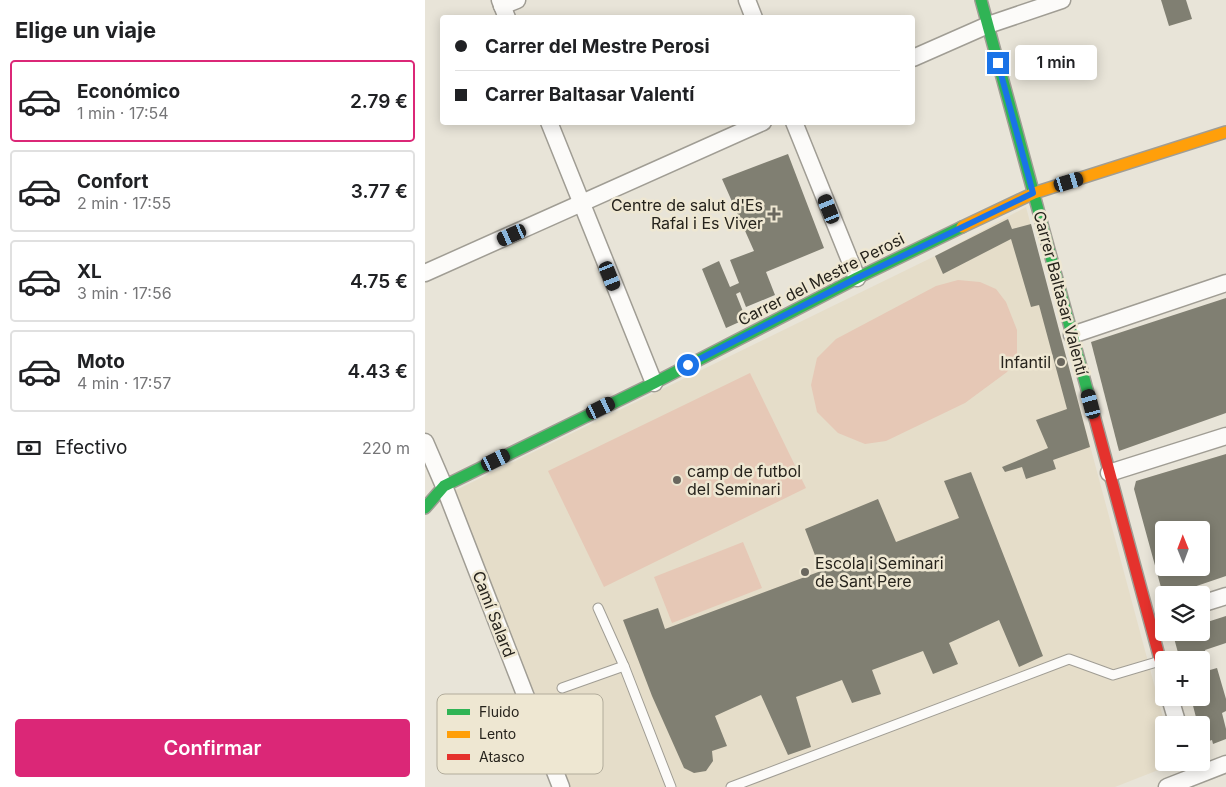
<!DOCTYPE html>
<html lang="es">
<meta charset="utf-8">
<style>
:root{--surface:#fff;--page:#f2f2f2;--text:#202124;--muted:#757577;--line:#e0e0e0;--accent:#db2777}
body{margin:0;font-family:Inter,sans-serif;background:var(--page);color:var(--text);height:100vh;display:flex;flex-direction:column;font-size:19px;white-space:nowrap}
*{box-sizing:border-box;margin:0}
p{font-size:16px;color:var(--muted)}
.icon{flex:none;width:28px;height:28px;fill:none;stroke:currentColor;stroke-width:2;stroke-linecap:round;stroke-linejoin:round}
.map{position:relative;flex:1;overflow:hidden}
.panel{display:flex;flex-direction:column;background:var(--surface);width:425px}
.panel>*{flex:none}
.hud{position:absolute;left:15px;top:15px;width:475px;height:110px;border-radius:5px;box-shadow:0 2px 12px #0003;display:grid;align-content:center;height:110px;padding:0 15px;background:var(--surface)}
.needle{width:32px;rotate:359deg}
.tools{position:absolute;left:730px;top:521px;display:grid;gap:10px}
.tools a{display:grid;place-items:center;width:55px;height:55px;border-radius:5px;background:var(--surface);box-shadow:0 2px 12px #0003;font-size:25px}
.end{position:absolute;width:22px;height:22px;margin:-11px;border:6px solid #1a73e8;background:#fff;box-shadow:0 0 0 2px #fff}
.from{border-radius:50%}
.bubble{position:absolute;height:35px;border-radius:5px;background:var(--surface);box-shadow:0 2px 12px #0003;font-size:16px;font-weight:600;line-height:35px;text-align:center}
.car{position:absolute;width:15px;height:30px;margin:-15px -8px;border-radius:6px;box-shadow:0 0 4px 1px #0007;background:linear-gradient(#222 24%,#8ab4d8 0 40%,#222 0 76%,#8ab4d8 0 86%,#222 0)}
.hud b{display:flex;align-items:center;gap:18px;height:48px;font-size:19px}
.hud b+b{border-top:1px solid var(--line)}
.hud i{width:12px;height:12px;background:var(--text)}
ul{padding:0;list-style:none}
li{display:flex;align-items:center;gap:15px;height:82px;margin:0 10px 8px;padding:0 5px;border:2px solid var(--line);border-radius:5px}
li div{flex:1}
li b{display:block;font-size:19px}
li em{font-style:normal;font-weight:600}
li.on{border-color:var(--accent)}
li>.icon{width:45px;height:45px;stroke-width:1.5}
h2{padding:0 15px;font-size:22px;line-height:60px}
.pay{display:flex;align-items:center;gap:12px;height:55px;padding:0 15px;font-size:19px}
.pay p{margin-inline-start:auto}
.button{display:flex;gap:10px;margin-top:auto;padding:10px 15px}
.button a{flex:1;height:58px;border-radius:5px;background:var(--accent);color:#fff;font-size:20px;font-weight:600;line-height:58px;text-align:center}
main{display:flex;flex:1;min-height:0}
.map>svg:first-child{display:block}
</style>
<main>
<section class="panel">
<h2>Elige un viaje</h2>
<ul>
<li class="on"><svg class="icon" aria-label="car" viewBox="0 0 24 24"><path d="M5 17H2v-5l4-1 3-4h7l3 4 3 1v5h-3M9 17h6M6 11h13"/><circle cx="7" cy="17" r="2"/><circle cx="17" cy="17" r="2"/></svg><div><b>Económico</b><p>1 min · 17:54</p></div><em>2.79 €</em></li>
<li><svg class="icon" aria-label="car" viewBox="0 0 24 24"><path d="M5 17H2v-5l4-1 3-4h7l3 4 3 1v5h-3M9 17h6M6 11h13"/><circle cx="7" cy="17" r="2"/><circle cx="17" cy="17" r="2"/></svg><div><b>Confort</b><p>2 min · 17:55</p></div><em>3.77 €</em></li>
<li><svg class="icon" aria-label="car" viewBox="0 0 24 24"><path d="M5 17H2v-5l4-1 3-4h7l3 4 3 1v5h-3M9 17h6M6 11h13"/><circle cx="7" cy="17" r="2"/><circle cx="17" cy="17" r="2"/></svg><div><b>XL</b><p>3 min · 17:56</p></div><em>4.75 €</em></li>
<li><svg class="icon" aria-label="car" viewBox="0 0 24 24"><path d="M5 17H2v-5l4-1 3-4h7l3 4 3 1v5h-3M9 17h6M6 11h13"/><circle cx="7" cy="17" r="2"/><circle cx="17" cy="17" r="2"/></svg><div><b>Moto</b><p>4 min · 17:57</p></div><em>4.43 €</em></li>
</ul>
<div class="pay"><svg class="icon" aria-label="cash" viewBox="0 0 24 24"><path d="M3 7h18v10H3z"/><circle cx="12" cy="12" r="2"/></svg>Efectivo<p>220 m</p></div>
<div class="button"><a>Confirmar</a></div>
</section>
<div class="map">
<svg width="801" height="787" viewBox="0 0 801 787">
<rect width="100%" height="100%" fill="#e8e4d8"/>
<polygon fill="#e5ddc9" points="601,207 740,725 739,725 739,762 751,763 690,787 145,787 29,491 510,256"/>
<g fill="#e6c8b6">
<polygon points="533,280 555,282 571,289 581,302 592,330 592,358 582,372 540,403 461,441 440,444 413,433 392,412 386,385 392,358 411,339 511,286"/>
<polygon points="325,373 381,488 179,587 123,471"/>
<polygon points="318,542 337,588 247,623 229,577"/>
</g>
<g fill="#807f72" fill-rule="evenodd">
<polygon points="736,0 761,0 767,19 744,26"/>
<polygon points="363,154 399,248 341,272 350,295 321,307 315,292 311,294 321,319 301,328 277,269 294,261 305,287 314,283 305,260 329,251 297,179"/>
<polygon points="583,219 587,229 606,224 665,447 628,460 631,469 601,479 597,467 580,472 577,467 623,448 611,420 642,409 614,305 606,307 586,239 518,274 510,256"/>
<polygon points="801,298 801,413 694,451 666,342"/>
<path d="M 801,454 L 801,576 L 748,594 L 746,588 L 737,591 L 709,489 L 711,481 ZM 739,530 L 776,530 L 776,568 L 739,568 Z"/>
<polygon points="546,472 618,656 594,667 574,620 524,643 533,664 508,674 498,651 447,670 456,694 427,703 417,680 371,697 386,747 363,755 336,695 290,716 302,746 287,751 288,761 281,771 269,773 259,768 227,696 198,620 233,608 240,629 396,571 380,529 453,499 471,542 534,518 519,481"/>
<polygon points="801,616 801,643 780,650 785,670 792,668 801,699 801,711 797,713 801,729 801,739 788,744 787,740 778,743 776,725 773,725 766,698 776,698 776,660 755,660 749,638 754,635 753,632 776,632 776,624"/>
</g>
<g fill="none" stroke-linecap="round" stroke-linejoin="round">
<g stroke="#a09d94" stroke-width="11">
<g id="lane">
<polyline points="173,608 199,666 246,787"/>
<polyline points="137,688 199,666"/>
<polyline points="306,787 644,659 688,675 735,661"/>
</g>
</g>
<g stroke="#a09d94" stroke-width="19">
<g id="street">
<polyline points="75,0 82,18"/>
<polyline points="322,0 329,18"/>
<polyline points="77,6 92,0"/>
<polyline points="488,58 563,25 637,0"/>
<polyline points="124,122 229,383"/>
<polyline points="369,122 432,278"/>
<polyline points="0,273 338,122"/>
<polyline points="647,335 801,283"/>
<polyline points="0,442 19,486 136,787"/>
<polyline points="684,473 801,436"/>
<polyline points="776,604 801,596"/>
<polyline points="745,698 753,725"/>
<polyline points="742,787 801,764"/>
</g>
</g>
<g stroke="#a09d94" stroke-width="14">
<g id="fast">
<polyline points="556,0 666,404"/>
<polyline points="0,508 19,486 229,383 432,278 537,227"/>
</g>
</g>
<g stroke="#a09d94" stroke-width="14">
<polyline id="slow" points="537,227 609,193 801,132"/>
</g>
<g stroke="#a09d94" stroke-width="14">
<polyline id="jam" points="666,404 739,674"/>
</g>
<use href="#lane" stroke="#fcfbf9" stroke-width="9"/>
<use href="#street" stroke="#fcfbf9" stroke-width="16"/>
<use href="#fast" stroke="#30b455" stroke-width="11"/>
<use href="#slow" stroke="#ff9f0a" stroke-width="11"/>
<use href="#jam" stroke="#e5322d" stroke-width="11"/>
</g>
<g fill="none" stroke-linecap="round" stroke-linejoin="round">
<polyline stroke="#1a73e8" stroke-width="6" points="263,365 432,278 608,193 573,63"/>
</g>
<g fill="#6a675e" stroke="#eee7d2" stroke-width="2">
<path d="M346.5 206.5h5v5h5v5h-5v5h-5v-5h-5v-5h5z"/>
<circle cx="636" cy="362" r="5"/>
<circle cx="252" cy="480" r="5"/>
<circle cx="380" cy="572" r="5"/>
</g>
<g text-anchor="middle" stroke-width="5" stroke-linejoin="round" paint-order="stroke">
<g font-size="16" fill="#26231c" stroke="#eee7d2" text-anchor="end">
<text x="338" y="211">Centre de salut d'Es<tspan x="338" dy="18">Rafal i Es Viver</tspan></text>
<text x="626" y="368">Infantil</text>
<text x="262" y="477" text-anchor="start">camp de futbol<tspan x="262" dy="18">del Seminari</tspan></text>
<text x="390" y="569" text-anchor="start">Escola i Seminari<tspan x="390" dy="18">de Sant Pere</tspan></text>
</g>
<g font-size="16" fill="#26231c" stroke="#eee7d2">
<text transform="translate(396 279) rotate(-27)" y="6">Carrer del Mestre Perosi</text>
<text transform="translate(636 293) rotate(75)" y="6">Carrer Baltasar Valentí</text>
<text transform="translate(69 614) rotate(69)" y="6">Camí Salard</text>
</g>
</g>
<rect x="12" y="694" width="166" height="80" rx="8" fill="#eee7d2" stroke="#b2ac9b" stroke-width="1"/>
<rect x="22" y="709" width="23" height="6" fill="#30b455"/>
<rect x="22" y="731" width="23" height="7" fill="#ff9f0a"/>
<rect x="22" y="754" width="23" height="6" fill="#e5322d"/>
<g font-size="14" fill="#26231c">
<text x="54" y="717">Fluido</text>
<text x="54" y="739">Lento</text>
<text x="54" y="762">Atasco</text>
</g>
</svg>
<div class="tools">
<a><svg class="needle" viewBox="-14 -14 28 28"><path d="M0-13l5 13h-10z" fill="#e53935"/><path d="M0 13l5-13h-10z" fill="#757577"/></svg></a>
<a><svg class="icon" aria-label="layers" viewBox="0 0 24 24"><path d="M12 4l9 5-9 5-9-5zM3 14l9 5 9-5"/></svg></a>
<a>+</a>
<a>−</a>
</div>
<i class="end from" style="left:263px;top:365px"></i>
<i class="end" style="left:573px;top:63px"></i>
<div class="bubble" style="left:590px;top:45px;width:82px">1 min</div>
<i class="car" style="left:644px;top:182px;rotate:73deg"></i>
<i class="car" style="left:404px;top:209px;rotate:338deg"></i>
<i class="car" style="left:87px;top:235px;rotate:246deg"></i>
<i class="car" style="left:185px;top:276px;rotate:158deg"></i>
<i class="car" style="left:666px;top:404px;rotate:345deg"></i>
<i class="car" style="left:176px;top:408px;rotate:64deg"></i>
<i class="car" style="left:71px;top:460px;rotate:64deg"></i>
<div class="hud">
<b><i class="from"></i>Carrer del Mestre Perosi</b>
<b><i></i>Carrer Baltasar Valentí</b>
</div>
</div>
</main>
